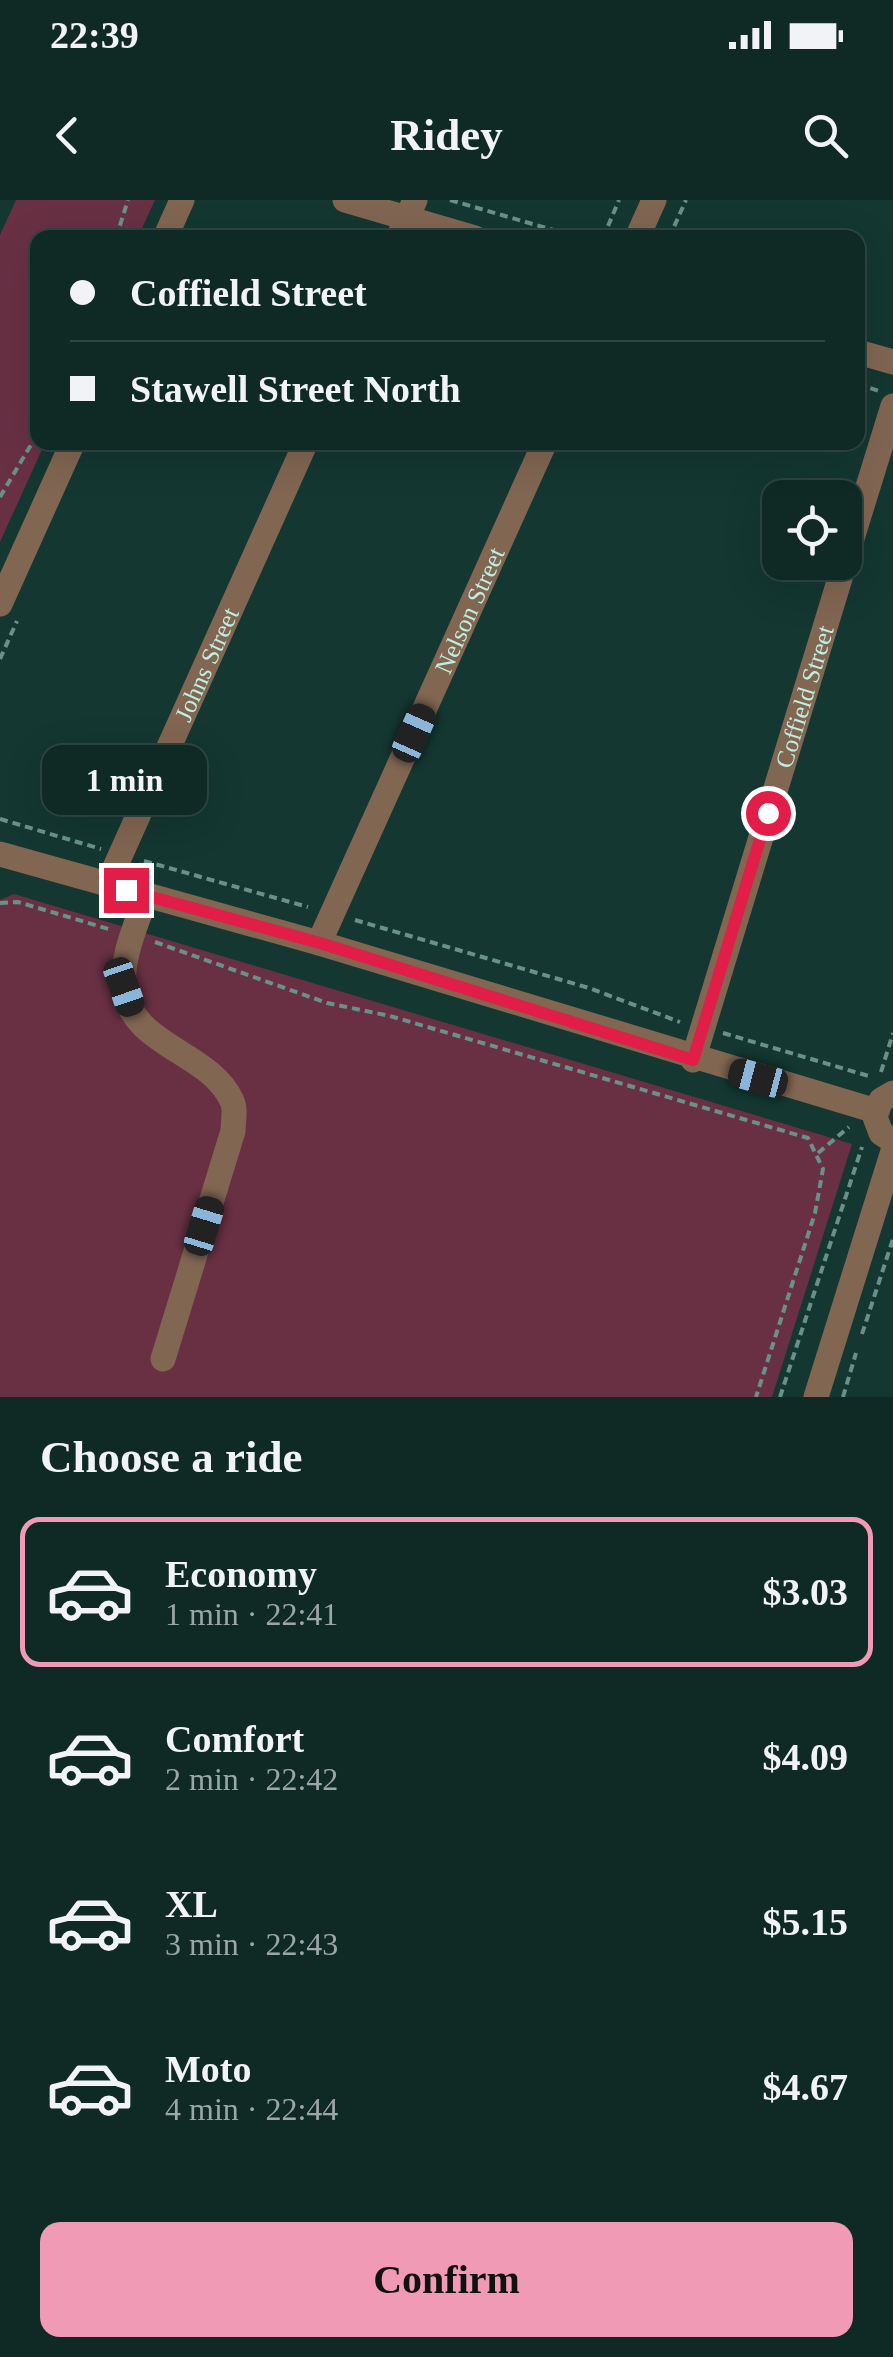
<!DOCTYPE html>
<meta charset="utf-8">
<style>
:root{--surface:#0f2925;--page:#18312d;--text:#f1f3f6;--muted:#9ba6a7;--line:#2f4542;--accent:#f09ab6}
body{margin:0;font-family:Georgia,serif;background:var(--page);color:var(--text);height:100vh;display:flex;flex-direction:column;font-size:38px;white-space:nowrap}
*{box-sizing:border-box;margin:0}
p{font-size:32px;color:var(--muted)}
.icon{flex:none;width:55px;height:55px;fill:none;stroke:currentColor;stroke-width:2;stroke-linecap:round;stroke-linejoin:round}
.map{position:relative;height:1197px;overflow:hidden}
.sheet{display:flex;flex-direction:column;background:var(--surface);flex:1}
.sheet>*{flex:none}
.banner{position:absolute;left:30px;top:30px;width:835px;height:220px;border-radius:20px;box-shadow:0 10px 40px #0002,0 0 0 2px var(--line);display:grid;align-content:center;height:220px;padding:0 40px;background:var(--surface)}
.buttons{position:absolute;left:762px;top:280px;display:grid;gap:20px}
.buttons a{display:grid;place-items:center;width:100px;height:100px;border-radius:20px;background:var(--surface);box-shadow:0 10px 40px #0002,0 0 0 2px var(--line);font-size:50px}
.end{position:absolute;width:45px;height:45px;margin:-22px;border:12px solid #e11d48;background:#fff;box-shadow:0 0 0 5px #fff}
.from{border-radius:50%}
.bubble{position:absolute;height:70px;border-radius:20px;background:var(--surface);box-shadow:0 10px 40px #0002,0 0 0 2px var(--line);font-size:32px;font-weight:600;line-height:70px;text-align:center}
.car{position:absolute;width:30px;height:60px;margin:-30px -15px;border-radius:12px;box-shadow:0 0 8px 2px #0007;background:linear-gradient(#222 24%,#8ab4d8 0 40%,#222 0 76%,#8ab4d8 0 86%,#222 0)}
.banner b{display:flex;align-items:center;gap:35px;height:95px;font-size:38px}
.banner b+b{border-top:2px solid var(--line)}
.banner i{width:25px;height:25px;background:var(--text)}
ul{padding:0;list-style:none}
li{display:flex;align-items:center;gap:30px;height:150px;margin:0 20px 15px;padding:0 20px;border:5px solid transparent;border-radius:20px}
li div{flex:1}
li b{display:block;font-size:38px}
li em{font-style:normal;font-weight:600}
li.on{border-color:var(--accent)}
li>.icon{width:90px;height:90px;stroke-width:1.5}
h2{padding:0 40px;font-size:45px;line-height:120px}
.cta{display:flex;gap:20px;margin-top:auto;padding:20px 40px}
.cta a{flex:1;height:115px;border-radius:20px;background:var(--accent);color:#111;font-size:40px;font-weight:600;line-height:115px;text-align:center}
.status{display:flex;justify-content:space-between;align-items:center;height:70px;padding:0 50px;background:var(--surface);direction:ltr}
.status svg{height:28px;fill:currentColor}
header{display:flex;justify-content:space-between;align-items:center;height:130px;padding:0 40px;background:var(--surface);font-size:45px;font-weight:600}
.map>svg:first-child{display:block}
</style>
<div class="status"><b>22:39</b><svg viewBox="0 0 49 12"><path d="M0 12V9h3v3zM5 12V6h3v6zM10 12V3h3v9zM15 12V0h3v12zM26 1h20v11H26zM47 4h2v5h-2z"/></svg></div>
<header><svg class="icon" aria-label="back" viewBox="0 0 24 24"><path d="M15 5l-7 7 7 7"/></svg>Ridey<svg class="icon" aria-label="search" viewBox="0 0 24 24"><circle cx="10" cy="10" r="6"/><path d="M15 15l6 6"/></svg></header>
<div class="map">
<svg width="893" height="1197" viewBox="0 0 893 1197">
<rect width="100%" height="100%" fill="#143731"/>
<g fill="#693044">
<polygon points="16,0 155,0 138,37 38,38 38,242 45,243 0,342 0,35"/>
<polygon points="14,694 852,944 772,1197 0,1197 0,700"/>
</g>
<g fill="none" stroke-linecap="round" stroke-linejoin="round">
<g stroke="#689289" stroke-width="4" stroke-dasharray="8 5" stroke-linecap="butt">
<polyline points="450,0 581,38"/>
<polyline points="116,38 128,0"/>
<polyline points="603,38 619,0"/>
<polyline points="669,38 686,0"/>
<polyline points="858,184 879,191"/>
<polyline points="0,297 38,233"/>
<polyline points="0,459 17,421"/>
<polyline points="0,619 101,649"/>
<polyline points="144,661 308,707"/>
<polyline points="0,703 18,702 112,730"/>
<polyline points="355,720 589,788 680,822"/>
<polyline points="155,742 327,803 390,816 808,938 823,969 815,1013 756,1197"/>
<polyline points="723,833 872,877"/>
<polyline points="881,872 893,833"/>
<polyline points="818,953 849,927"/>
<polyline points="862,1134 893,1039"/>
<polyline points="780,1197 862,947"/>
<polyline points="843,1197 856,1153"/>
</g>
<g stroke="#816652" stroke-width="25">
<polyline points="345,0 475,38"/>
<polyline points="165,38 182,0"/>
<polyline points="398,38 415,0"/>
<polyline points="637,38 654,0"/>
<polyline points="858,152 893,162"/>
<polyline points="845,361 893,206"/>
<polyline points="0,404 73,242"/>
<polyline points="0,654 319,743 876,911"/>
<path id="s1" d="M 107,685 L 306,242"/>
<path d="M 146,696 C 137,723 121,757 124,786 C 129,846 210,851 232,901 C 236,909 233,922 233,931 L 163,1159"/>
<path id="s2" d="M 319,743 L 545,242"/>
<path id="s3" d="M 693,860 L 845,362"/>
<polyline points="893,893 881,900 875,917 881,933 893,941"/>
<polyline points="816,1197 893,951"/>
</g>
</g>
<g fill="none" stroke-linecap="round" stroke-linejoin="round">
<polyline stroke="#e11d48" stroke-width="12" points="126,690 320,743 693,860 768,613"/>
</g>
<g text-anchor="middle" stroke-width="10" stroke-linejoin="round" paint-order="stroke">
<g font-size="25" fill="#beefe3" stroke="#001e19">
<text dy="9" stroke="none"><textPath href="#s2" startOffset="365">Nelson Street</textPath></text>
<text dy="9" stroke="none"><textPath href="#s1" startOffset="242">Johns Street</textPath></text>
<text dy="9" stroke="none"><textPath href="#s3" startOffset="380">Coffield Street</textPath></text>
</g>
</g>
</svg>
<div class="buttons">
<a><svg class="icon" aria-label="locate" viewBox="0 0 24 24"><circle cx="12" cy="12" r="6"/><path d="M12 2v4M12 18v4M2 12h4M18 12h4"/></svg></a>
</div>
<i class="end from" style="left:768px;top:613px"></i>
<i class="end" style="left:126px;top:690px"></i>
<div class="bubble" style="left:42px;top:545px;width:165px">1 min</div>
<i class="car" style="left:414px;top:533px;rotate:24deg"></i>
<i class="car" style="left:124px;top:787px;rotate:161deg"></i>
<i class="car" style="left:758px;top:878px;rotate:285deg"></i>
<i class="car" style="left:204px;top:1026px;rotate:17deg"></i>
<div class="banner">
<b><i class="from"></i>Coffield Street</b>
<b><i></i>Stawell Street North</b>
</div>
</div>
<section class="sheet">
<h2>Choose a ride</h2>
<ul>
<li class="on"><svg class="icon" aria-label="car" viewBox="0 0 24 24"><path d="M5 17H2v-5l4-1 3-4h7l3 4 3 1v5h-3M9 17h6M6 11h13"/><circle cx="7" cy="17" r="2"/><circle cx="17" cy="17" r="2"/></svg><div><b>Economy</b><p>1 min · 22:41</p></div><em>$3.03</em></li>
<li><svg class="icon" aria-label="car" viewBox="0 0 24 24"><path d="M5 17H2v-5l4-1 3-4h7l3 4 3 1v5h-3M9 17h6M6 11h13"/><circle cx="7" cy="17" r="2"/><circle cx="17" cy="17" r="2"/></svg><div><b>Comfort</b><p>2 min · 22:42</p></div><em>$4.09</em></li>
<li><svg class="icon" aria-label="car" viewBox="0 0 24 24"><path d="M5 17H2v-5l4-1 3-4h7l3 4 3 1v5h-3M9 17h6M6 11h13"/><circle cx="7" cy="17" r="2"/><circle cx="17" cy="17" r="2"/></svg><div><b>XL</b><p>3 min · 22:43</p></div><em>$5.15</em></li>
<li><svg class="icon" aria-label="car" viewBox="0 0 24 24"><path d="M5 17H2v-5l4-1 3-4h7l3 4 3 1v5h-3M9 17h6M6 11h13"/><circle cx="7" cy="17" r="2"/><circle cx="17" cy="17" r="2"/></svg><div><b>Moto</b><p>4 min · 22:44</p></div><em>$4.67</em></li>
</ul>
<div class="cta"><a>Confirm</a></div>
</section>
